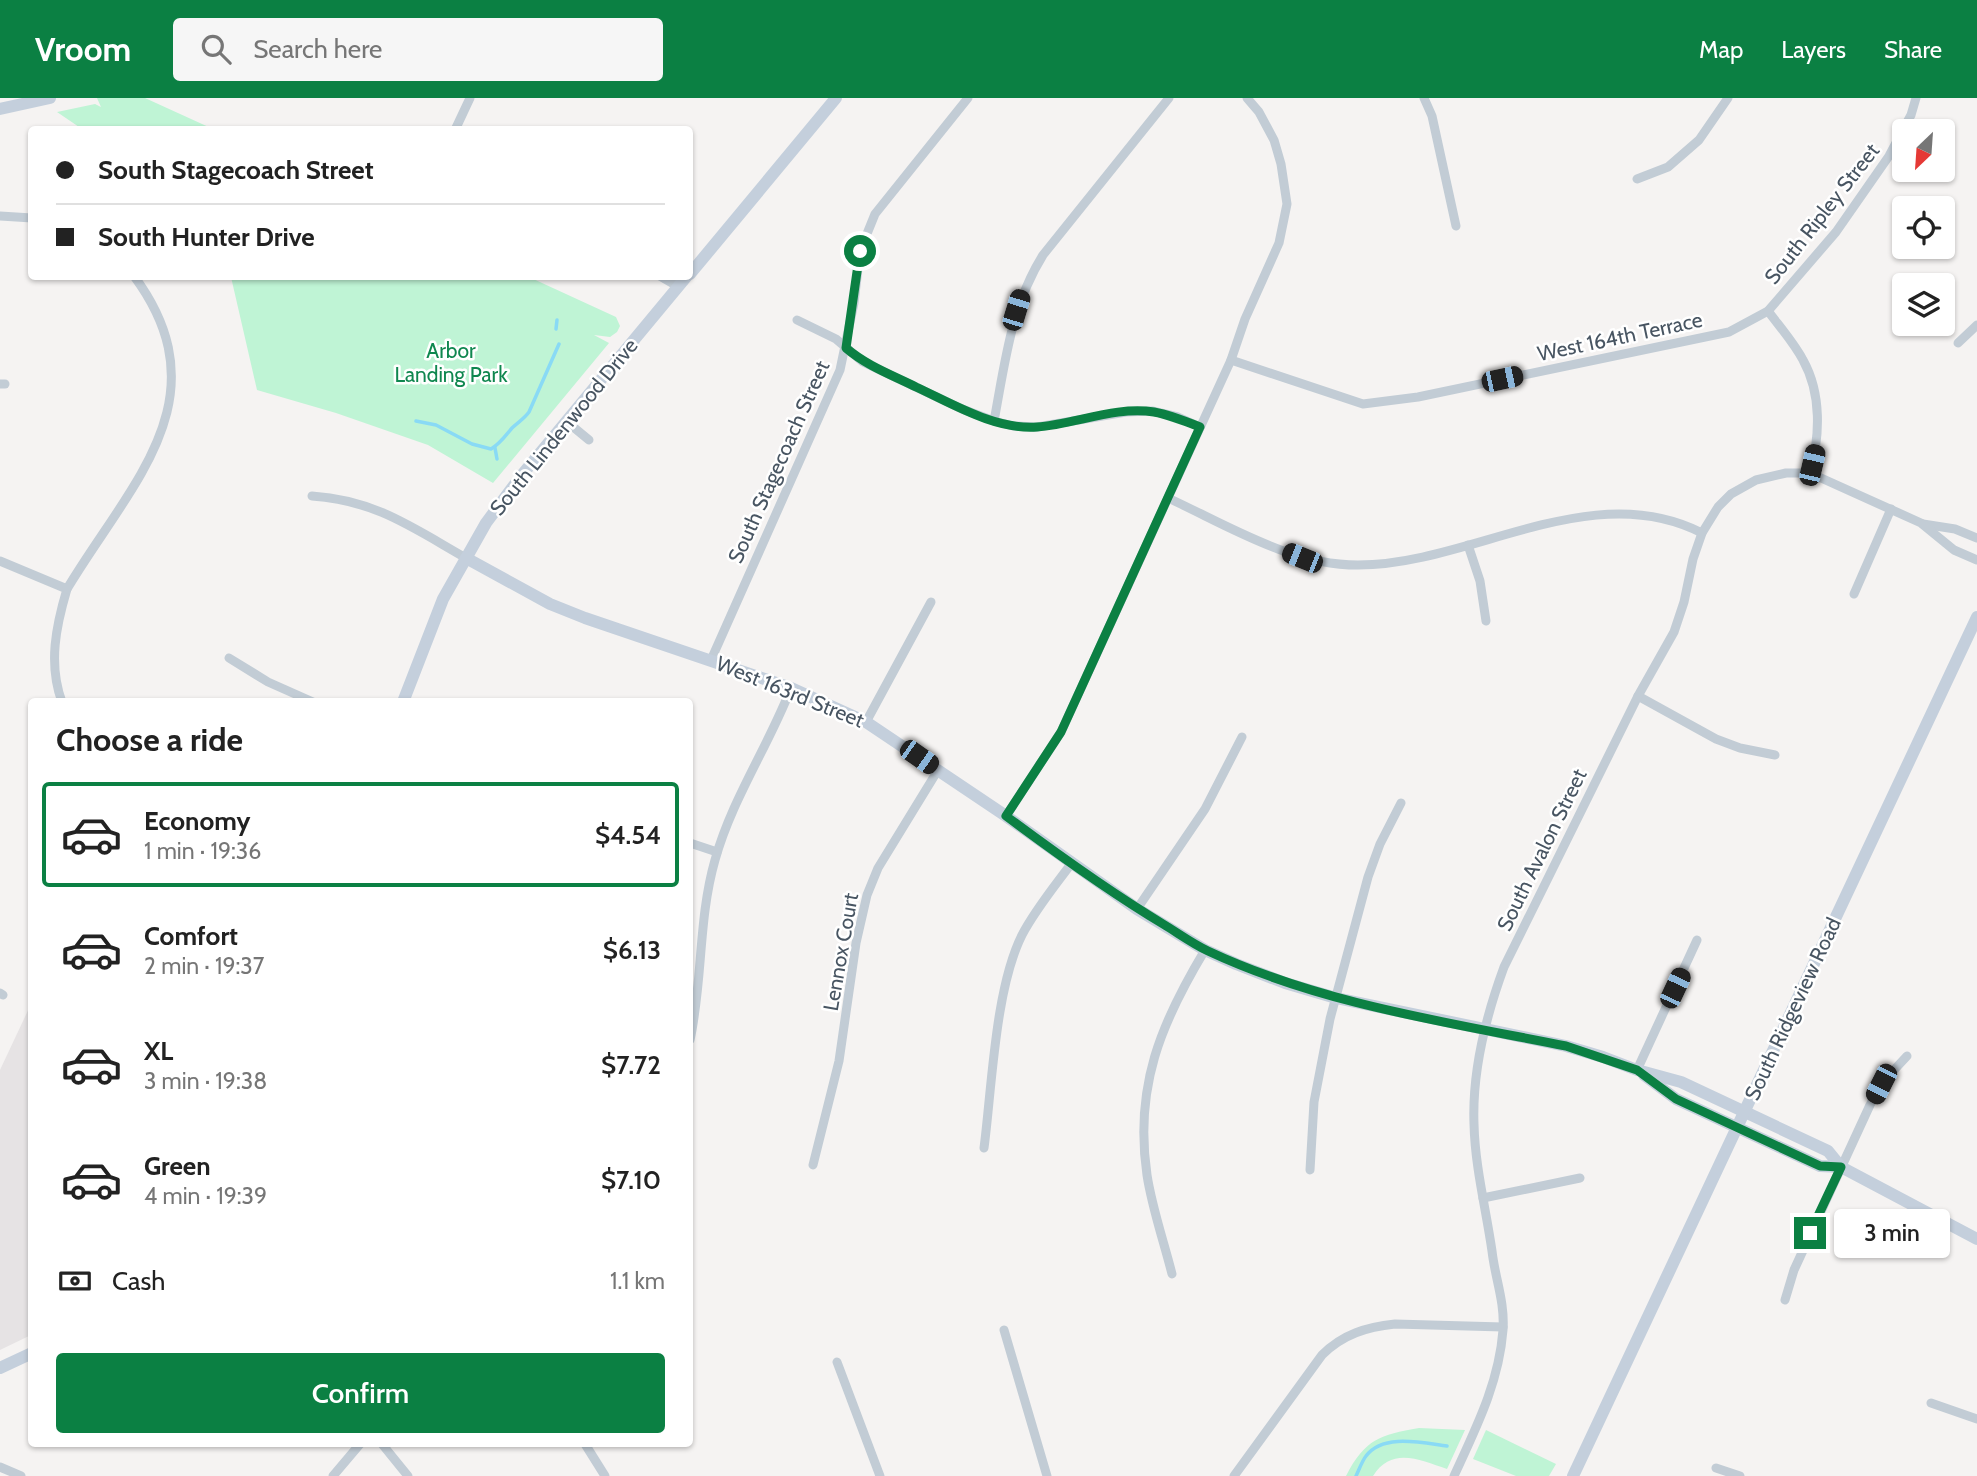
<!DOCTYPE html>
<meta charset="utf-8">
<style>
:root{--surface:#fff;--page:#f6f6f6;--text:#222;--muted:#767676;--line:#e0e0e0;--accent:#0b8043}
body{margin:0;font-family:Cabin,sans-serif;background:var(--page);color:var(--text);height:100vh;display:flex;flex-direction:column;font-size:26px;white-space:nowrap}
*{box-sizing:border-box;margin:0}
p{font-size:23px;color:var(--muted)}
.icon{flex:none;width:38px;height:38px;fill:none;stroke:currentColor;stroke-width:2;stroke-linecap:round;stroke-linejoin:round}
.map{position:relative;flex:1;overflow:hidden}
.details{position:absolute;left:28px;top:600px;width:665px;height:749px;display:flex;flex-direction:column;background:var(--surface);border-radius:7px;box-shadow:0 2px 5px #0004}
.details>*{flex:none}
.hud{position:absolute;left:28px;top:28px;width:665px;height:154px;border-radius:7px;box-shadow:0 2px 5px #0004;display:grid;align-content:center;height:154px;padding:0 28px;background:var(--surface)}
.needle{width:46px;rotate:205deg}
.fabs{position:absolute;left:1892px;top:21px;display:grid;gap:14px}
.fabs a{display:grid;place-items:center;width:63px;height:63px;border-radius:7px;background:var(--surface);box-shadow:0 2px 5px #0004;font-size:35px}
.end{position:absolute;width:32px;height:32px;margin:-16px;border:9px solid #0b8043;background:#fff;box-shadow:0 0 0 4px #fff}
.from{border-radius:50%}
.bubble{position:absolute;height:49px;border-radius:7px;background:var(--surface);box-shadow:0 2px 5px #0004;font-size:23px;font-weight:600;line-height:49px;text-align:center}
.car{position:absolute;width:21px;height:42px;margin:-21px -10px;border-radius:9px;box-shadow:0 0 5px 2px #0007;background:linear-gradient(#222 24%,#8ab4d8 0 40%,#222 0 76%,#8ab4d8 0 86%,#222 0)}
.hud b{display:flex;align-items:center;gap:24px;height:66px;font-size:26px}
.hud b+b{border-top:2px solid var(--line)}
.hud i{width:18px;height:18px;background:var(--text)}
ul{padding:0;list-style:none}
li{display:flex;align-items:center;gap:21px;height:105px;margin:0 14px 10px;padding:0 14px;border:4px solid transparent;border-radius:7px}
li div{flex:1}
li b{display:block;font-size:26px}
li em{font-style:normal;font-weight:600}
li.selected{border-color:var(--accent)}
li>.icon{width:63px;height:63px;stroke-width:1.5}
h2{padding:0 28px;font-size:32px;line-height:84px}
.pay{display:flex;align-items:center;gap:18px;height:77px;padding:0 28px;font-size:26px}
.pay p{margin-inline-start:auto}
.cta{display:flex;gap:14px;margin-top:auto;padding:14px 28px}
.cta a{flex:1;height:80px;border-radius:7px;background:var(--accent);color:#fff;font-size:28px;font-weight:600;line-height:80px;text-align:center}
header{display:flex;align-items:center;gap:42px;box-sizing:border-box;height:98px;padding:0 35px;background:var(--accent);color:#fff}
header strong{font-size:33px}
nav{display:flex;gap:38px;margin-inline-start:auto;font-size:24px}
.search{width:490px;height:63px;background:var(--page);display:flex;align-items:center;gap:18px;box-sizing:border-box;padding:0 24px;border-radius:7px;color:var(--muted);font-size:26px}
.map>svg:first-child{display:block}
</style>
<header>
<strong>Vroom</strong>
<div class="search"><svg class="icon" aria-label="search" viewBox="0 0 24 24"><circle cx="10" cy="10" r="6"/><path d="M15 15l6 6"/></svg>Search here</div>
<nav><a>Map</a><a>Layers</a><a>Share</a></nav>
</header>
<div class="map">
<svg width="1977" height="1378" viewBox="0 0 1977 1378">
<rect width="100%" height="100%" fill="#f5f3f2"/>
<polygon fill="#e6e3e4" points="31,906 31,1237 0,1252 0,972"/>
<g fill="#bff4d5">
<polygon points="97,0 145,0 213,31 82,31 57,14 95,6 101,9"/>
<polygon points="231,179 529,179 616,219 620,228 617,234 610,239 594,237 609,245 493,385 428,347 336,315 257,292"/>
<path d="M 1419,1330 L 1465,1332 L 1447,1371 C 1420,1362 1392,1348 1373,1378 L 1346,1378 C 1365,1341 1380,1337 1419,1330 Z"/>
<polygon points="1486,1332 1556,1366 1549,1378 1516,1378 1473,1361"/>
</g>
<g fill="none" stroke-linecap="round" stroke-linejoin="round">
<g stroke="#89daf5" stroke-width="3.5">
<polyline points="556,231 557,222"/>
<path d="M 416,323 L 436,327 L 472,346 L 491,351 C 501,345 505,338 512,330 C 518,324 524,321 529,314 L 559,246"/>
<polyline points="495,350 497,361"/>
<path d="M 1356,1378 C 1359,1372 1362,1363 1366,1358 C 1383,1335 1423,1345 1447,1348"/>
</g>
<g stroke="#c2ccd5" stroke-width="9">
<polyline points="1424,0 1432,18 1456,128"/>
<polyline points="455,32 470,0"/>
<polyline points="1637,81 1668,69 1699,42 1728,0"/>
<polyline points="0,118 32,120"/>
<polyline points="660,178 679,189"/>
<path d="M 1768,213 C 1780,229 1794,245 1803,262 C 1822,296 1820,339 1810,375"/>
<polyline points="797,222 836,241 863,264 962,311 994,323 1013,328 1037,329 1126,314 1152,313 1178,319 1200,329"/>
<polyline points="1958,245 1977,227"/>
<polyline points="1231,262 1363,306 1418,299 1729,234 1768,213 1836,134 1889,58 1911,17 1916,0"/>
<polyline points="0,286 5,286"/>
<polyline points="566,323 589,342"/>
<path d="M 994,323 C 1005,265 1011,208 1043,157 L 1169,0"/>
<path d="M 312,398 C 375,402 413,430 466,460"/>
<path d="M 1168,400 C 1227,427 1290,467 1358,467 C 1471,467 1591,378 1702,435"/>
<polyline points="1923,426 1955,431 1977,440"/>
<polyline points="1468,447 1480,483 1486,523"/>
<path d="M 0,463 L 67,491 C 56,528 48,566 62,604"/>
<path d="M 67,491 C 129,387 225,301 134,178"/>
<polyline points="1854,496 1891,411"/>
<polyline points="229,560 268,584 313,604"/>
<polyline points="711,562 840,272 854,205 860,153 875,116 968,0"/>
<polyline points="1638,598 1716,641 1740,650 1775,657"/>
<polyline points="866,624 931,504"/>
<polyline points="1006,718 1061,634 1231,262 1245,221 1279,145 1287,106 1281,66 1274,42 1259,14 1247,0"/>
<polyline points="690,745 717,754"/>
<polyline points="1137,811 1205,711 1242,639"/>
<polyline points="0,895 3,897"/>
<path d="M 690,942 C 703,883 698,821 715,762 C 732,701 768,649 791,590"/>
<polyline points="1637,972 1697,842"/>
<path d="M 984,1050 C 992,989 995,891 1022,837 C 1035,812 1054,789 1071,766"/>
<polyline points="813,1067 839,963 856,845 867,797 878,770 938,672"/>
<polyline points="1310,1072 1314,1004 1330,921 1368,779 1380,746 1401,705"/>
<polyline points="1483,1100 1580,1080"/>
<path d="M 1172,1176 C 1164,1144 1152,1110 1147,1077 C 1134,989 1161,925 1205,852"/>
<polyline points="1785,1202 1794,1172 1870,1007 1881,986 1907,958"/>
<polyline points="1004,1232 1047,1378"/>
<polyline points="837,1264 880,1378"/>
<polyline points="1931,1305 1977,1321"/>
<polyline points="382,1346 408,1378"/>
<polyline points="585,1346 605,1378"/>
<polyline points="0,1369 21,1378"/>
<polyline points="1716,1370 1740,1378"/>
<polyline points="333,1378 360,1346"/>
<path d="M 1234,1378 L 1322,1257 C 1343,1236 1367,1229 1395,1226 L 1503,1229"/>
<path d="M 1454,1378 C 1476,1330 1499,1285 1503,1232 C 1505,1204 1495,1180 1492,1153 C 1486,1111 1475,1069 1474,1026 C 1472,973 1486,918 1504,869 L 1638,598 L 1674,534 L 1684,504 L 1693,461 L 1702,435 L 1718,409 L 1731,396 L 1756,382 L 1786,375 L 1810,375 L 1921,425 L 1954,452 L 1977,462"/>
</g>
<g stroke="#c4cfdc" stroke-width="12">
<polyline points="0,11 50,0"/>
<polyline points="690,176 836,0"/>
<polyline points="466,460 550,506 585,520 791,590 866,624 1006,718 1137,811 1205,852 1236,866 1285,885 1336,900 1566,948 1603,959 1637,972 1681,984 1828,1053 1841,1069 1977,1141"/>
<polyline points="403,604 443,501 486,425 521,378 687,178"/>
<polyline points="1644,977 1676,1001 1820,1068 1841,1069"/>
<polyline points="0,1270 32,1255"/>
<polyline points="1573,1378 1977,519"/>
</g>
</g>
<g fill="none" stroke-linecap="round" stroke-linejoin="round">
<path stroke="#0b8043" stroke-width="9" d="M 860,153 L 846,250 C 867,268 892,277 916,289 C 953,306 995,332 1037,329 C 1076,326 1115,308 1154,314 C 1170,317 1185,323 1200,329 L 1061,634 L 1006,718 C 1057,756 1108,793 1163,826 C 1178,835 1193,846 1208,853 C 1321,906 1446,924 1566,948 L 1637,972 L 1676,1001 L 1820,1068 L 1841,1069 L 1810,1135"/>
</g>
<g text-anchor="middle" stroke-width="5" stroke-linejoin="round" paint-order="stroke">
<g font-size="21" fill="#485562" stroke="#fff">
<text transform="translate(1822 116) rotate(-52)" y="7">South Ripley Street</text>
<text transform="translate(1620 239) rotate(-12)" y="7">West 164th Terrace</text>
<text transform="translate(564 329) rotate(-51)" y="7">South Lindenwood Drive</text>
<text transform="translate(779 364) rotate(-66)" y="7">South Stagecoach Street</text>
<text transform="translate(790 594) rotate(22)" y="7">West 163rd Street</text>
<text transform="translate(1542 752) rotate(-64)" y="7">South Avalon Street</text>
<text transform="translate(841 854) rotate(-80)" y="7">Lennox Court</text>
<text transform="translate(1793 911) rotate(-65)" y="7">South Ridgeview Road</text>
</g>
<g font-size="21" fill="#0f874f" stroke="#fff">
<text x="451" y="260">Arbor<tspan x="451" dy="24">Landing Park</tspan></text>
</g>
</g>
</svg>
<div class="fabs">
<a><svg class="needle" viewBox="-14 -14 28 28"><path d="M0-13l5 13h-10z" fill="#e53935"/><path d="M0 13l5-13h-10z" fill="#767676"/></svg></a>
<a><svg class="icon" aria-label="locate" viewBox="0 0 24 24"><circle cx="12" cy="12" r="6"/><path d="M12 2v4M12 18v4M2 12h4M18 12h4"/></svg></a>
<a><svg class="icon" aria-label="layers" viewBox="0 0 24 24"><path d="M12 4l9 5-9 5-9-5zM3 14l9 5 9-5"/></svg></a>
</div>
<i class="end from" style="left:860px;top:153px"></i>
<i class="end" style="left:1810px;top:1135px"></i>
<div class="bubble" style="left:1834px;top:1111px;width:116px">3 min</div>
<i class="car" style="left:1016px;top:212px;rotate:17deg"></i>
<i class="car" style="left:1502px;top:281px;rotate:78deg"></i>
<i class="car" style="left:1812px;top:367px;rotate:13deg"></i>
<i class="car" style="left:1302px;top:460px;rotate:292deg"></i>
<i class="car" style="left:919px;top:659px;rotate:125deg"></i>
<i class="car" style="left:1675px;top:890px;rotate:25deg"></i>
<i class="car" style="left:1881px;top:986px;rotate:207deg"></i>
<div class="hud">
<b><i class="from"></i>South Stagecoach Street</b>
<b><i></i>South Hunter Drive</b>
</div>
<section class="details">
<h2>Choose a ride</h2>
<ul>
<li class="selected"><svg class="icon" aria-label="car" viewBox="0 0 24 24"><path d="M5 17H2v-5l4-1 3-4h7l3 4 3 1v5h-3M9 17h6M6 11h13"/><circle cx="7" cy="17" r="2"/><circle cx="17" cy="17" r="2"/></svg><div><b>Economy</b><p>1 min · 19:36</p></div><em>$4.54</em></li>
<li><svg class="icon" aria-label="car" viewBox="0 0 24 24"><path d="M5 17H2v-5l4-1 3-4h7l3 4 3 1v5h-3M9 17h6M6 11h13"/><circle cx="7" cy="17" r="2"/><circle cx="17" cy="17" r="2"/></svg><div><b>Comfort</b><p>2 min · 19:37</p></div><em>$6.13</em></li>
<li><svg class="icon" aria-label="car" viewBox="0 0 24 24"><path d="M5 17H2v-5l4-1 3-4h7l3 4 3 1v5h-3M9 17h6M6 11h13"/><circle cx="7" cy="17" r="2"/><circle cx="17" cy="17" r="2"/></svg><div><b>XL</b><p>3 min · 19:38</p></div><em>$7.72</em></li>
<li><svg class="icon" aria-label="car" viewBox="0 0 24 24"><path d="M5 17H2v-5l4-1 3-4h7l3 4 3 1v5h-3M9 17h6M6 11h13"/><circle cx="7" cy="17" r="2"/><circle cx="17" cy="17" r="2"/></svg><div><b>Green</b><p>4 min · 19:39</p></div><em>$7.10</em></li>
</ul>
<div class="pay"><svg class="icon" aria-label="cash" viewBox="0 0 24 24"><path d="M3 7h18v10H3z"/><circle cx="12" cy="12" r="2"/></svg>Cash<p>1.1 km</p></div>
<div class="cta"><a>Confirm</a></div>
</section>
</div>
